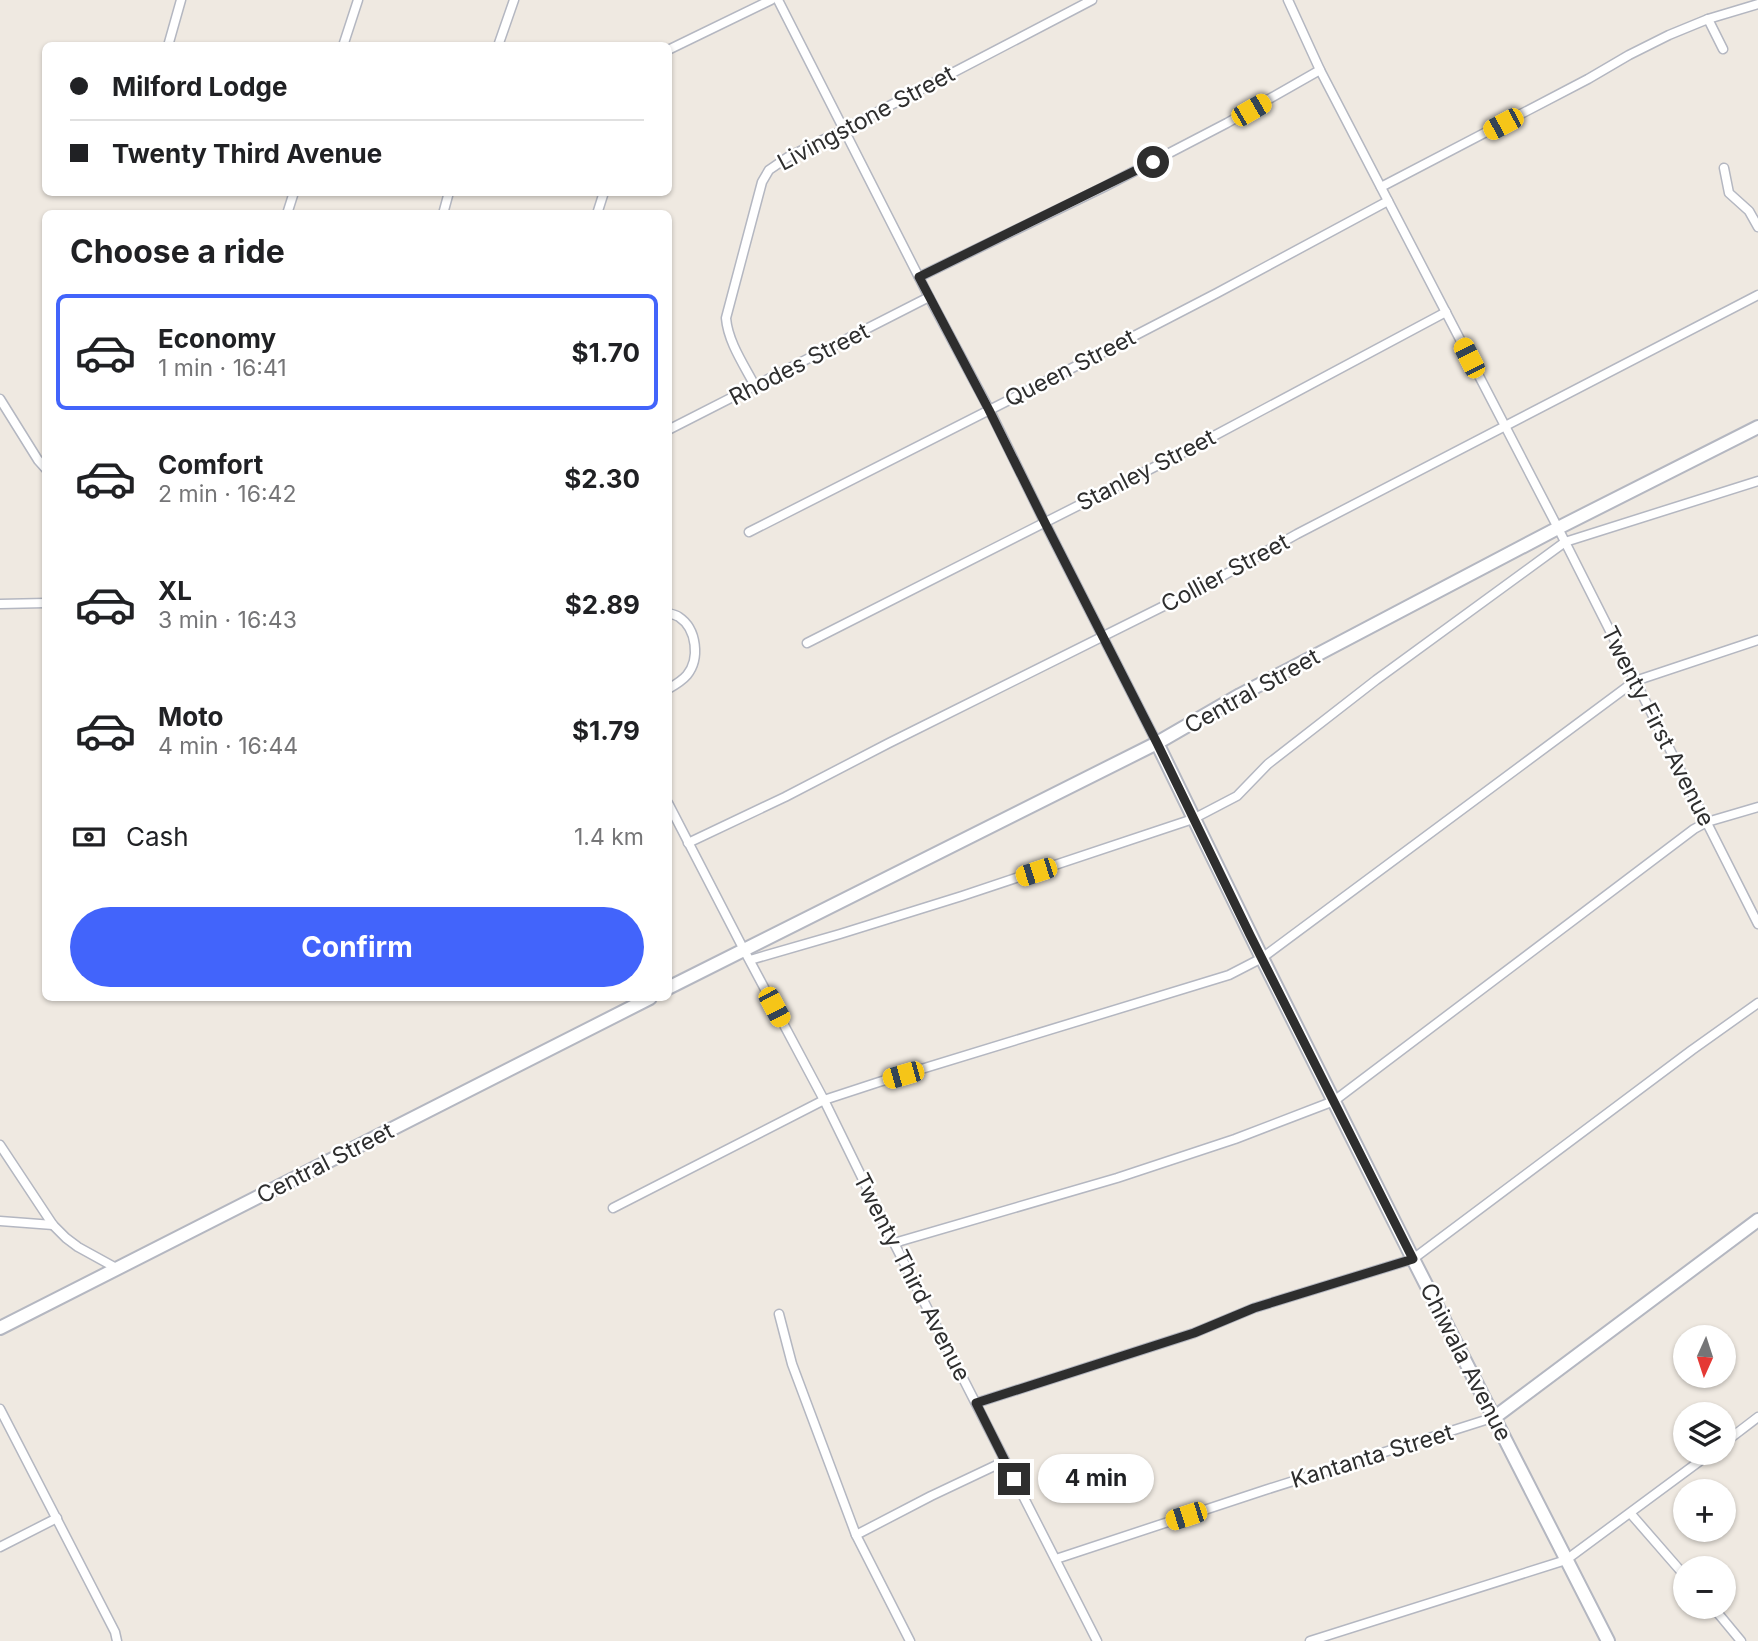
<!DOCTYPE html>
<meta charset="utf-8">
<style>
:root{--surface:#fff;--page:#f2f2f2;--text:#202124;--muted:#757577;--line:#e0e0e0;--accent:#4264fb}
body{margin:0;font-family:Inter,sans-serif;background:var(--page);color:var(--text);height:100vh;display:flex;flex-direction:column;font-size:26px;white-space:nowrap}
*{box-sizing:border-box;margin:0}
p{font-size:23px;color:var(--muted)}
.icon{flex:none;width:38px;height:38px;fill:none;stroke:currentColor;stroke-width:2;stroke-linecap:round;stroke-linejoin:round}
.map{position:relative;flex:1;overflow:hidden}
.drawer{position:absolute;left:42px;top:210px;width:630px;height:791px;display:flex;flex-direction:column;background:var(--surface);border-radius:10px;box-shadow:0 2px 5px #0004}
.drawer>*{flex:none}
.guide{position:absolute;left:42px;top:42px;width:630px;height:154px;border-radius:10px;box-shadow:0 2px 5px #0004;display:grid;align-content:center;height:154px;padding:0 28px;background:var(--surface)}
.needle{width:46px;rotate:183deg}
.fabs{position:absolute;left:1673px;top:1325px;display:grid;gap:14px}
.fabs a{display:grid;place-items:center;width:63px;height:63px;border-radius:50%;background:var(--surface);box-shadow:0 2px 5px #0004;font-size:35px}
.end{position:absolute;width:32px;height:32px;margin:-16px;border:9px solid #2e2e2e;background:#fff;box-shadow:0 0 0 4px #fff}
.from{border-radius:50%}
.bubble{position:absolute;height:49px;border-radius:24px;background:var(--surface);box-shadow:0 2px 5px #0004;font-size:23px;font-weight:700;line-height:49px;text-align:center}
.car{position:absolute;width:21px;height:42px;margin:-21px -10px;border-radius:9px;box-shadow:0 0 5px 2px #0007;background:linear-gradient(#f5c518 24%,#345 0 40%,#f5c518 0 76%,#345 0 86%,#f5c518 0)}
.guide b{display:flex;align-items:center;gap:24px;height:66px;font-size:26px}
.guide b+b{border-top:2px solid var(--line)}
.guide i{width:18px;height:18px;background:var(--text)}
ul{padding:0;list-style:none}
li{display:flex;align-items:center;gap:21px;height:116px;margin:0 14px 10px;padding:0 14px;border:4px solid transparent;border-radius:10px}
li div{flex:1}
li b{display:block;font-size:26px}
li em{font-style:normal;font-weight:700}
li.current{border-color:var(--accent)}
li>.icon{width:63px;height:63px;stroke-width:1.5}
h2{padding:0 28px;font-size:32px;line-height:84px}
.pay{display:flex;align-items:center;gap:18px;height:77px;padding:0 28px;font-size:26px}
.pay p{margin-inline-start:auto}
.button{display:flex;gap:14px;margin-top:auto;padding:14px 28px}
.button a{flex:1;height:80px;border-radius:42px;background:var(--accent);color:#fff;font-size:28px;font-weight:700;line-height:80px;text-align:center}
.map>svg:first-child{display:block}
</style>
<div class="map">
<svg width="1758" height="1641" viewBox="0 0 1758 1641">
<rect width="100%" height="100%" fill="#efe9e1"/>
<g fill="none" stroke-linecap="round" stroke-linejoin="round">
<g stroke="#b4b7c1" stroke-width="11">
<g id="street">
<polyline points="778,0 929,297 989,409 1045,523 1157,743"/>
<polyline points="1288,0 1320,70 1558,528 1758,924"/>
<polyline points="1708,19 1758,4"/>
<polyline points="168,46 181,0"/>
<polyline points="343,46 358,0"/>
<polyline points="498,46 514,0"/>
<polyline points="668,50 771,0"/>
<polyline points="1724,168 1729,193 1749,211 1758,227"/>
<polyline points="1381,187 1588,79 1629,55 1669,35 1708,19 1723,49"/>
<polyline points="287,214 294,192"/>
<polyline points="443,214 449,192"/>
<polyline points="597,214 604,192"/>
<polyline points="919,277 1104,187 1227,123 1320,70"/>
<path d="M 755,386 C 744,365 728,342 726,318 L 762,182 L 769,170 L 788,157 L 845,129 L 1092,0"/>
<polyline points="0,399 38,460 46,469"/>
<polyline points="668,430 929,297"/>
<polyline points="749,532 1080,364 1217,293 1388,201"/>
<polyline points="0,604 46,603"/>
<path d="M 668,613 C 672,614 676,615 679,617 C 697,629 700,659 687,675 C 682,681 675,685 668,689"/>
<polyline points="807,643 1180,454 1446,312"/>
<polyline points="668,803 744,950 824,1100 894,1243 1097,1641"/>
<polyline points="688,843 785,797 889,743 1210,583 1297,534 1758,295"/>
<polyline points="750,960 840,934 962,896 1193,819 1237,796 1268,764 1376,680 1565,542 1758,481"/>
<polyline points="0,1145 53,1225 66,1238 78,1247 118,1269"/>
<polyline points="613,1208 824,1100 879,1082 1229,975 1262,958 1635,681 1758,640"/>
<polyline points="0,1221 53,1225"/>
<polyline points="894,1243 1117,1178 1235,1139 1334,1101 1694,829 1707,822 1758,807"/>
<polyline points="779,1314 792,1364 856,1535 910,1641"/>
<polyline points="976,1403 1194,1333 1254,1308 1413,1259 1692,1050 1758,1003"/>
<polyline points="0,1409 115,1632 117,1641"/>
<polyline points="1724,1443 1758,1417"/>
<polyline points="1631,1514 1685,1576"/>
<polyline points="856,1535 931,1496 1005,1461"/>
<polyline points="0,1547 57,1518"/>
<polyline points="1056,1559 1265,1490 1495,1417"/>
<polyline points="1712,1606 1741,1641"/>
<polyline points="1310,1641 1566,1560 1712,1452"/>
</g>
</g>
<g stroke="#b4b7c1" stroke-width="16">
<g id="secondary">
<polyline points="1157,743 1262,958 1413,1259 1608,1641"/>
<polyline points="668,988 1157,743 1240,695 1288,670 1558,528 1758,427"/>
<polyline points="0,1328 650,998"/>
<polyline points="1495,1417 1758,1220"/>
</g>
</g>
<use href="#street" stroke="#fff" stroke-width="8"/>
<use href="#secondary" stroke="#fff" stroke-width="12"/>
</g>
<g fill="none" stroke-linecap="round" stroke-linejoin="round">
<polyline stroke="#2e2e2e" stroke-width="9" points="1014,1479 976,1403 1194,1333 1254,1308 1413,1259 1250,935 1157,743 1045,523 989,410 919,277 1153,162"/>
</g>
<g text-anchor="middle" stroke-width="5" stroke-linejoin="round" paint-order="stroke">
<g font-size="23" fill="#2e2e2e" stroke="#fff">
<text transform="translate(866 118) rotate(-28)" y="8">Livingstone Street</text>
<text transform="translate(799 364) rotate(-27)" y="8">Rhodes Street</text>
<text transform="translate(1070 368) rotate(-27)" y="8">Queen Street</text>
<text transform="translate(1146 470) rotate(-27)" y="8">Stanley Street</text>
<text transform="translate(1225 573) rotate(-28)" y="8">Collier Street</text>
<text transform="translate(1252 691) rotate(-29)" y="8">Central Street</text>
<text transform="translate(1658 726) rotate(63)" y="8">Twenty First Avenue</text>
<text transform="translate(325 1163) rotate(-27)" y="8">Central Street</text>
<text transform="translate(912 1277) rotate(63)" y="8">Twenty Third Avenue</text>
<text transform="translate(1466 1362) rotate(63)" y="8">Chiwala Avenue</text>
<text transform="translate(1372 1456) rotate(-17)" y="8">Kantanta Street</text>
</g>
</g>
</svg>
<div class="fabs">
<a><svg class="needle" viewBox="-14 -14 28 28"><path d="M0-13l5 13h-10z" fill="#e53935"/><path d="M0 13l5-13h-10z" fill="#757577"/></svg></a>
<a><svg class="icon" aria-label="layers" viewBox="0 0 24 24"><path d="M12 4l9 5-9 5-9-5zM3 14l9 5 9-5"/></svg></a>
<a>+</a>
<a>−</a>
</div>
<i class="end from" style="left:1153px;top:162px"></i>
<i class="end" style="left:1014px;top:1479px"></i>
<div class="bubble" style="left:1038px;top:1454px;width:116px">4 min</div>
<i class="car" style="left:1251px;top:110px;rotate:60deg"></i>
<i class="car" style="left:1503px;top:124px;rotate:242deg"></i>
<i class="car" style="left:1469px;top:358px;rotate:333deg"></i>
<i class="car" style="left:1036px;top:872px;rotate:252deg"></i>
<i class="car" style="left:774px;top:1007px;rotate:152deg"></i>
<i class="car" style="left:903px;top:1075px;rotate:254deg"></i>
<i class="car" style="left:1186px;top:1516px;rotate:252deg"></i>
<div class="guide">
<b><i class="from"></i>Milford Lodge</b>
<b><i></i>Twenty Third Avenue</b>
</div>
<section class="drawer">
<h2>Choose a ride</h2>
<ul>
<li class="current"><svg class="icon" aria-label="car" viewBox="0 0 24 24"><path d="M5 17H2v-5l4-1 3-4h7l3 4 3 1v5h-3M9 17h6M6 11h13"/><circle cx="7" cy="17" r="2"/><circle cx="17" cy="17" r="2"/></svg><div><b>Economy</b><p>1 min · 16:41</p></div><em>$1.70</em></li>
<li><svg class="icon" aria-label="car" viewBox="0 0 24 24"><path d="M5 17H2v-5l4-1 3-4h7l3 4 3 1v5h-3M9 17h6M6 11h13"/><circle cx="7" cy="17" r="2"/><circle cx="17" cy="17" r="2"/></svg><div><b>Comfort</b><p>2 min · 16:42</p></div><em>$2.30</em></li>
<li><svg class="icon" aria-label="car" viewBox="0 0 24 24"><path d="M5 17H2v-5l4-1 3-4h7l3 4 3 1v5h-3M9 17h6M6 11h13"/><circle cx="7" cy="17" r="2"/><circle cx="17" cy="17" r="2"/></svg><div><b>XL</b><p>3 min · 16:43</p></div><em>$2.89</em></li>
<li><svg class="icon" aria-label="car" viewBox="0 0 24 24"><path d="M5 17H2v-5l4-1 3-4h7l3 4 3 1v5h-3M9 17h6M6 11h13"/><circle cx="7" cy="17" r="2"/><circle cx="17" cy="17" r="2"/></svg><div><b>Moto</b><p>4 min · 16:44</p></div><em>$1.79</em></li>
</ul>
<div class="pay"><svg class="icon" aria-label="cash" viewBox="0 0 24 24"><path d="M3 7h18v10H3z"/><circle cx="12" cy="12" r="2"/></svg>Cash<p>1.4 km</p></div>
<div class="button"><a>Confirm</a></div>
</section>
</div>
